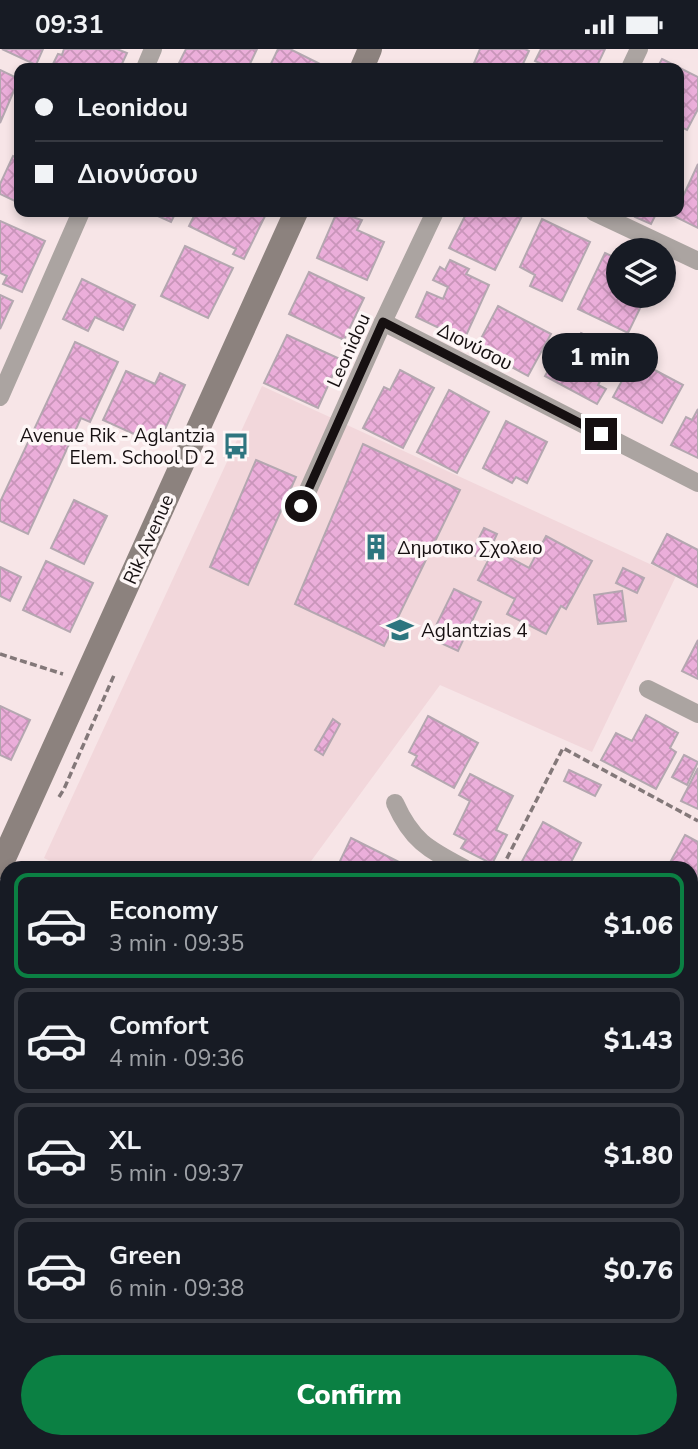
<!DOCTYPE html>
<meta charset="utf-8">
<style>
:root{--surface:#171b24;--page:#242831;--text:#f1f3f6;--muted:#9ea1a6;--line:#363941;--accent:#0b8043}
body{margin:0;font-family:"Nunito Sans",sans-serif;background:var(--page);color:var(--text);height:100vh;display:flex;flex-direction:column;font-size:26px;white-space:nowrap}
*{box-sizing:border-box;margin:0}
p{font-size:23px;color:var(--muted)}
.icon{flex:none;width:38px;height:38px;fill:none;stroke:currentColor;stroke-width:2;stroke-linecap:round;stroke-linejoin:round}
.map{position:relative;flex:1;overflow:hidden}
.details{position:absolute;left:0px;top:812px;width:698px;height:588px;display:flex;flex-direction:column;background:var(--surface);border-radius:21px 21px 0 0;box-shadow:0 4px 10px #0003}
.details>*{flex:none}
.guide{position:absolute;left:14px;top:14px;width:670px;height:154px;border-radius:14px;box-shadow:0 4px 10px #0003;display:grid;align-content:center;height:154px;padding:0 21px;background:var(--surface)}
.fabs{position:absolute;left:606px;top:189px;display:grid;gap:14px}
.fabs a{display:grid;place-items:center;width:70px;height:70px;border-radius:50%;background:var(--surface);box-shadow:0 4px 10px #0003;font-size:35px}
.end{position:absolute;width:32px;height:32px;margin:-16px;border:9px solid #161011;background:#fff;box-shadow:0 0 0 4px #fff}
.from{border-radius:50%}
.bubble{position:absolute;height:49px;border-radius:24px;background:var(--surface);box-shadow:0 4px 10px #0003;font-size:23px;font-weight:800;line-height:49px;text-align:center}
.guide b{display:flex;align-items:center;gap:24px;height:66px;font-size:26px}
.guide b+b{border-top:2px solid var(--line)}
.guide i{width:18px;height:18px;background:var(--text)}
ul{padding:12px 0 0;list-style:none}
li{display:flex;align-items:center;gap:21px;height:105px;margin:0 14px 10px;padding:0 7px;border:4px solid var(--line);border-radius:14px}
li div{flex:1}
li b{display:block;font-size:26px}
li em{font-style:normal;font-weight:800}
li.current{border-color:var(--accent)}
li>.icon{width:63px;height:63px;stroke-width:1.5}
.action{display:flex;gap:14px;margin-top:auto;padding:14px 21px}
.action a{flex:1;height:80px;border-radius:42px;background:var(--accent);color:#fff;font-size:28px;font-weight:800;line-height:80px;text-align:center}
.status{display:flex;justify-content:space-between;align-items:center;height:49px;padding:0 35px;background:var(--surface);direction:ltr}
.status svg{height:19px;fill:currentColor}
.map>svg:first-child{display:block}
</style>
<div class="status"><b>09:31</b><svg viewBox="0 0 49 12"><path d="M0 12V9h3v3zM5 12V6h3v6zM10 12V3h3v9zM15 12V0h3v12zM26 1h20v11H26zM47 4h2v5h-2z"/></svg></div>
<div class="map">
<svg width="698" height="1400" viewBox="0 0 698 1400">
<defs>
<pattern id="building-cross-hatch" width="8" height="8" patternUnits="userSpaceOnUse" patternTransform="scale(1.75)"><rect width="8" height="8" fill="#ebaeda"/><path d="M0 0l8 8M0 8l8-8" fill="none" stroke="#c995ba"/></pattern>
</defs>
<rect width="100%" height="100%" fill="#f7e5e7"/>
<polygon fill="#f2d7db" points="262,337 676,527 592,703 440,636 306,819 64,819 44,809"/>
<g fill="url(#building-cross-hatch)" stroke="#b4a7b0" stroke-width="2">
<polygon points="2,0 43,0 36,16"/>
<polygon points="64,0 117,0 127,4 120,19 51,19 58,5 62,6"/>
<polygon points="186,0 257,0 248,19 181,19 177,18"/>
<polygon points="278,0 290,0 328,19 269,19"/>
<polygon points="480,0 525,0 529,2 521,19 472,19"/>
<polygon points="541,0 605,0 596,19 551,19 535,12"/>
<polygon points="662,10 698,28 698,60 687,81 679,77 679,19 657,19"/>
<polygon points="0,21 19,30 0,74"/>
<polygon points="13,107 19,110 19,154 0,145 0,135"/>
<polygon points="698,115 698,179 674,167 676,163 679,163 679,156"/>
<polygon points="149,163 176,163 171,173"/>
<polygon points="196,163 267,163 244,210 233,205 236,200 189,177"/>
<polygon points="337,163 362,171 357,181 384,193 367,231 317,209"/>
<polygon points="467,163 514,163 522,167 495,221 449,199"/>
<polygon points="637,163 657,163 651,175 635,168"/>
<polygon points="542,170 590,193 562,252 530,237 535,226 520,218"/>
<polygon points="0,172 45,192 22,243 3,235 7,227 0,224"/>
<polygon points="185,197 233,219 208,269 161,247"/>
<polygon points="605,204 618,210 618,247 646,247 628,284 578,260"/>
<polygon points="450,211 469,220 466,225 489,236 464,291 416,268 427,243 443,250 448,238 433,231 440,218 445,221"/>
<polygon points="309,223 364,249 344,291 289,265"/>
<polygon points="82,230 135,256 123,281 95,268 88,282 63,270"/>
<polygon points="0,246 13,252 0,280"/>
<polygon points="498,257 551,285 528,327 476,299"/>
<polygon points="581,284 616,303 598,336 606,340 597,355 545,327 562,296 571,302"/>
<polygon points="287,286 340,310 318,359 264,334"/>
<polygon points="75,293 118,313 90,373 81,369 28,485 0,472 0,453"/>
<polygon points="634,310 683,336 662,374 613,348"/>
<polygon points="400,321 434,339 403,399 363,379 384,338 390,341"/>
<polygon points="126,322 155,335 160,324 185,336 158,396 103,371"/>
<polygon points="449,341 489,363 457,424 417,403"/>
<polygon points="698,360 698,409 671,396 686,368 692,371"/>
<polygon points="506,372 547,393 527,434 516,428 512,434 483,419"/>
<polygon points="363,395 460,441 384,597 295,555"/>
<polygon points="256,411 296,428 248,536 210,518"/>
<polygon points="74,451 107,467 84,515 51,499"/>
<polygon points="484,479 497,485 485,511 471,505"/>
<polygon points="667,485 698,501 698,538 652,514"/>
<polygon points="546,487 592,512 566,560 561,557 546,585 507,565 515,550 478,531 494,500 529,519"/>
<polygon points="46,512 93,534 70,583 23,561"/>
<polygon points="0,518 21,528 10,552 0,547"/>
<polygon points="623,519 644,529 637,544 616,534"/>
<polygon points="454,540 481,553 458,602 430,589"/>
<polygon points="622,542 626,572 598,575 594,546"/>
<polygon points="698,591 698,630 682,622"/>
<polygon points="0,657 30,671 11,711 0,706"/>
<polygon points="646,666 678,684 670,699 676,703 656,740 601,711 616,684 632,692"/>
<polygon points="428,667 478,694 454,739 412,716 417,707 409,703"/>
<polygon points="333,670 340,675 323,706 315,701"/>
<polygon points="684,706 698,713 687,736 672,728"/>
<polygon points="698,719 698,760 681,752"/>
<polygon points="569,721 601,736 595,747 564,732"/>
<polygon points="470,725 513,747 496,781 507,786 492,815 461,799 466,791 454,785 470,752 459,746"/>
<polygon points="543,773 581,794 568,819 519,818"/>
<polygon points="685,786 698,793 698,864 691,861 691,819 667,819"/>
<polygon points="351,789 401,814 398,819 348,819 349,817 340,812"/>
<polygon points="697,976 698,977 697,1053 691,1047 691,982"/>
<polygon points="698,1081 698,1106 691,1099 691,1088"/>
<polygon points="691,1111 698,1117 698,1141 691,1148"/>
<polygon points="0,1249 7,1254 7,1294 0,1289"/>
<polygon points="0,1318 7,1322 7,1346 0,1356"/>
<polygon points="697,1319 698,1320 698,1389 691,1385 691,1330"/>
<polygon points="46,1393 115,1393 110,1400 53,1400"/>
<polygon points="125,1393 135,1393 145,1400 120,1400"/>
<polygon points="283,1393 310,1393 320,1400 280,1400 278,1399"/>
<polygon points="318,1393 353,1393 357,1396 353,1400 327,1400"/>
</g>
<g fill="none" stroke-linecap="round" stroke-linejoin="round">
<g stroke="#837879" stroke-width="3.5" stroke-dasharray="7 3.5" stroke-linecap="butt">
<polyline points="0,605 63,625"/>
<polyline points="59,748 64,740 115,624"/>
<polyline points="502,819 563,699 698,772"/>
<polyline points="0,860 7,844"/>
</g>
<g stroke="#aba4a1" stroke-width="18">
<polyline points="145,19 153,0"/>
<polyline points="630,19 639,0"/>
<polyline points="594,163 698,212"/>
<polyline points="383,273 698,434"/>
<polyline points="0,348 81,163"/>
<polyline points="301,457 383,273 435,163"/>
<polyline points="648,640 698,665"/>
<path d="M 395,754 C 412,792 428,800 464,819"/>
<polyline points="691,1184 698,1177"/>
<polyline points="188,1393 197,1400"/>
<polyline points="2,1400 7,1393"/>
</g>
<g stroke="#aba4a1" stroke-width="23">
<polyline points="691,932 698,924"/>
<polyline points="638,1393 650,1400"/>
<polyline points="240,1400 246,1393"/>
</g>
<g stroke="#8c827e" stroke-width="24">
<polyline points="362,19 370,0"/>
<polyline points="0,818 296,163"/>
</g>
</g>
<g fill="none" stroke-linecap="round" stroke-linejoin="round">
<polyline stroke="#161011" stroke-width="9" points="301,457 383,273 601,385"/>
</g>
<defs>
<g id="bus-bare" transform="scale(2.1)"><path d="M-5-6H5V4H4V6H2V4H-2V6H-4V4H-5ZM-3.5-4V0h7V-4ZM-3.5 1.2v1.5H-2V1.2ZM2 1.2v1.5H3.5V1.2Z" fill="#2d757f" stroke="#fdf6f6" stroke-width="2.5" paint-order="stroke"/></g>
<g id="building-bare" transform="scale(2.1)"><path d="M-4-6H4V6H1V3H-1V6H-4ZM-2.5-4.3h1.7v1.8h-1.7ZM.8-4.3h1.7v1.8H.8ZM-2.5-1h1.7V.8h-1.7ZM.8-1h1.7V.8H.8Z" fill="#2d757f" stroke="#fdf6f6" stroke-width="2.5" paint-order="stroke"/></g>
<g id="school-bare" transform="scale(2.1)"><path d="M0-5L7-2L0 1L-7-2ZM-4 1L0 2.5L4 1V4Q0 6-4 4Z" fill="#2d757f" stroke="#fdf6f6" stroke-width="2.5" paint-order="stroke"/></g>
</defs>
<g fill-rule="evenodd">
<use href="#bus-bare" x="236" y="397"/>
<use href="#building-bare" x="376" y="498"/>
<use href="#school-bare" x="400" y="581"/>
</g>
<g text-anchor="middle" stroke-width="7" stroke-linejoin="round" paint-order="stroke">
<g font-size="19" fill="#161011" stroke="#fdf6f6">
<text transform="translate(475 297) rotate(27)" y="7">Διονύσου</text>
<text transform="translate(348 301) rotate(-66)" y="7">Leonidou</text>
<text transform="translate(148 490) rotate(-66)" y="7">Rik Avenue</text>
</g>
<g font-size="19" fill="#161011" stroke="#fdf6f6" text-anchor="start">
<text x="215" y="393" text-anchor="end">Avenue Rik - Aglantzia<tspan x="215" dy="22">Elem. School D 2</tspan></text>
<text x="397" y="505">Δημοτικο Σχολειο</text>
<text x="421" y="588">Aglantzias 4</text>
</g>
</g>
</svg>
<div class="fabs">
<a><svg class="icon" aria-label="layers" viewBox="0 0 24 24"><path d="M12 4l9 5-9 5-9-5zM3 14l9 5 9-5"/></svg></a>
</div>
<i class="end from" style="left:301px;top:457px"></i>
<i class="end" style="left:601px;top:385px"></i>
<div class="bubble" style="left:542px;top:284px;width:116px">1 min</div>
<div class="guide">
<b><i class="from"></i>Leonidou</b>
<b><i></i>Διονύσου</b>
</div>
<section class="details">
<ul>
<li class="current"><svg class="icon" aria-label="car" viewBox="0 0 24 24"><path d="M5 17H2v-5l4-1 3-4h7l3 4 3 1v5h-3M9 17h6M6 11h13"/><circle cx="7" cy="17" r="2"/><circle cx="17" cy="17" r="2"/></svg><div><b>Economy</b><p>3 min · 09:35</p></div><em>$1.06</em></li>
<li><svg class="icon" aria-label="car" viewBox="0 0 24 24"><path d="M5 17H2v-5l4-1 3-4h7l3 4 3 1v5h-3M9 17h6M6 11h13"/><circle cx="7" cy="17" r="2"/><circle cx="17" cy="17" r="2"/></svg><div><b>Comfort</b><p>4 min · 09:36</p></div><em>$1.43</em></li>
<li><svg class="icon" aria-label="car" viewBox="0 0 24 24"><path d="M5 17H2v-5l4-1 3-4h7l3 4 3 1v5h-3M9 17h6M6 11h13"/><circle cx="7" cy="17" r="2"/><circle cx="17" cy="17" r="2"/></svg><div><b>XL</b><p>5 min · 09:37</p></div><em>$1.80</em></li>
<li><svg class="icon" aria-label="car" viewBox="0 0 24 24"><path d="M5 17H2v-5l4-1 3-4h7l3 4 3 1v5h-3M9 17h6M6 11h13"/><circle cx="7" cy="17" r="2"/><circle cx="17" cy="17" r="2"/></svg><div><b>Green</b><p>6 min · 09:38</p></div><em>$0.76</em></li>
</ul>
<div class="action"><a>Confirm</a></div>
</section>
</div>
